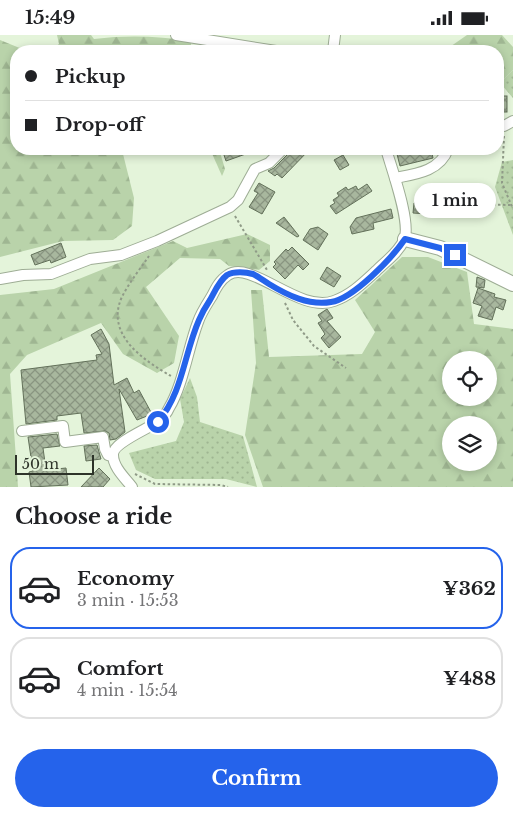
<!DOCTYPE html>
<meta charset="utf-8">
<style>
:root{--surface:#fff;--page:#f6f6f6;--text:#202124;--muted:#757577;--line:#e0e0e0;--accent:#2563eb}
body{margin:0;font-family:"Libre Baskerville",serif;background:var(--page);color:var(--text);height:100vh;display:flex;flex-direction:column;font-size:19px;white-space:nowrap}
*{box-sizing:border-box;margin:0}
p{font-size:16px;color:var(--muted)}
.icon{flex:none;width:28px;height:28px;fill:none;stroke:currentColor;stroke-width:2;stroke-linecap:round;stroke-linejoin:round}
.map{position:relative;height:452px;overflow:hidden}
.panel{display:flex;flex-direction:column;background:var(--surface);flex:1}
.panel>*{flex:none}
.banner{position:absolute;left:10px;top:10px;width:494px;height:110px;border-radius:20px;box-shadow:0 2px 8px #0003;display:grid;align-content:center;height:110px;padding:0 15px;background:var(--surface)}
.tools{position:absolute;left:442px;top:316px;display:grid;gap:10px}
.tools a{display:grid;place-items:center;width:55px;height:55px;border-radius:50%;background:var(--surface);box-shadow:0 2px 8px #0003;font-size:25px}
.scale{position:absolute;left:15px;bottom:12px;width:79px;box-sizing:border-box;padding-left:5px;border:2px solid #2d3329;border-top:0;font-size:14px;line-height:18px;white-space:nowrap;color:#2d3329;-webkit-text-stroke:4px #e4f4da;paint-order:stroke}
.end{position:absolute;width:22px;height:22px;margin:-11px;border:6px solid #2563eb;background:#fff;box-shadow:0 0 0 2px #fff}
.from{border-radius:50%}
.bubble{position:absolute;height:35px;border-radius:18px;background:var(--surface);box-shadow:0 2px 8px #0003;font-size:16px;font-weight:700;line-height:35px;text-align:center}
.banner b{display:flex;align-items:center;gap:18px;height:48px;font-size:19px}
.banner b+b{border-top:1px solid var(--line)}
.banner i{width:12px;height:12px;background:var(--text)}
ul{padding:0;list-style:none}
li{display:flex;align-items:center;gap:15px;height:82px;margin:0 10px 8px;padding:0 5px;border:2px solid var(--line);border-radius:20px}
li div{flex:1}
li b{display:block;font-size:19px}
li em{font-style:normal;font-weight:700}
li.selected{border-color:var(--accent)}
li>.icon{width:45px;height:45px;stroke-width:1.5}
h2{padding:0 15px;font-size:22px;line-height:60px}
.primary-button{display:flex;gap:10px;margin-top:auto;padding:10px 15px}
.primary-button a{flex:1;height:58px;border-radius:30px;background:var(--accent);color:#fff;font-size:20px;font-weight:700;line-height:58px;text-align:center}
.status{display:flex;justify-content:space-between;align-items:center;height:35px;padding:0 25px;background:var(--surface);direction:ltr}
.status svg{height:14px;fill:currentColor}
.map>svg:first-child{display:block}
</style>
<div class="status"><b>15:49</b><svg viewBox="0 0 49 12"><path d="M0 12V9h3v3zM5 12V6h3v6zM10 12V3h3v9zM15 12V0h3v12zM26 1h20v11H26zM47 4h2v5h-2z"/></svg></div>
<div class="map">
<svg width="513" height="452" viewBox="0 0 513 452">
<defs>
<pattern id="grass-dots" width="8" height="8" patternUnits="userSpaceOnUse" patternTransform="scale(1.25)"><rect width="8" height="8" fill="#b9d3aa"/><path d="M2 2h.1M6 6h.1" fill="none" stroke="#9fb692" stroke-width="1.8" stroke-linecap="round"/></pattern>
<pattern id="forest-firs" width="22" height="20" patternUnits="userSpaceOnUse" patternTransform="scale(1.25)"><rect width="22" height="20" fill="#b9d3aa"/><path d="M5 1l3.5 6h-7zM16 11l3.5 6h-7z" fill="#9fb692"/></pattern>
<pattern id="building-cross-hatch" width="8" height="8" patternUnits="userSpaceOnUse" patternTransform="scale(1.25)"><rect width="8" height="8" fill="#a8b79e"/><path d="M0 0l8 8M0 8l8-8" fill="none" stroke="#899581"/></pattern>
</defs>
<rect width="100%" height="100%" fill="#e4f4da"/>
<g fill="url(#grass-dots)">
<polygon points="513,35 513,63 500,48"/>
<polygon points="513,125 513,200 495,152 502,127"/>
<polygon points="190,343 197,362 200,387 243,401 257,452 226,444 155,444 136,435 129,418 176,406 184,387 180,364"/>
</g>
<g fill="url(#forest-firs)" fill-rule="evenodd">
<path d="M 57,0 L 91,0 L 94,4 C 127,0 158,1 191,6 L 191,15 L 50,16 L 59,9 Z"/>
<polygon points="467,0 502,0 513,12 513,35 500,48 498,48 498,16 444,16"/>
<polygon points="0,5 27,16 16,16 16,114 125,114 122,115 134,163 132,191 113,205 63,206 0,222"/>
<polygon points="210,114 219,114 225,134 222,141"/>
<polygon points="247,199 270,210 270,226 259,235 229,231 220,224 180,223 146,252 179,301 174,328 157,338 123,319 101,288 27,320 10,339 18,452 0,452 0,260 54,254 173,206 187,213"/>
<path d="M 402,222 L 428,222 L 467,237 L 474,289 L 513,294 L 513,452 L 263,452 L 245,400 L 256,328 L 251,255 L 262,255 L 269,322 L 362,319 L 375,297 L 355,265 ZM 451,325 L 489,325 L 489,362 L 451,362 ZM 451,390 L 489,390 L 489,428 L 451,428 Z"/>
</g>
<g fill="url(#building-cross-hatch)" stroke="#63715a">
<rect x="498" y="61" width="9" height="16"/>
<polygon points="222,114 257,114 257,115 226,126"/>
<polygon points="290,114 310,114 282,143 277,139 275,141 268,136 274,133 288,119"/>
<polygon points="401,114 431,114 433,123 400,131 396,115"/>
<polygon points="343,120 349,130 340,135 334,125"/>
<polygon points="259,148 275,157 262,179 249,172 258,158 254,156"/>
<polygon points="367,149 372,156 336,179 330,171 335,168 333,165 339,161 337,158 346,152 348,155 356,151 358,155"/>
<polygon points="414,168 430,169 429,179 413,178"/>
<polygon points="391,174 393,183 373,188 374,194 352,199 350,192 356,183"/>
<polygon points="284,182 299,201 297,202 276,188"/>
<polygon points="318,192 328,199 318,215 303,205 310,194"/>
<polygon points="61,208 66,222 51,228 50,225 35,230 31,220"/>
<polygon points="292,212 309,229 303,235 298,230 285,244 273,232 276,229 274,227 286,214 288,216"/>
<polygon points="327,232 341,241 334,252 320,244"/>
<polygon points="477,242 485,245 484,253 476,252"/>
<polygon points="478,253 495,259 494,262 506,265 503,275 496,272 492,285 478,281 482,271 473,268"/>
<polygon points="327,274 333,283 327,286 341,302 329,313 321,303 325,299 318,288 322,286 318,280"/>
<polygon points="101,294 109,309 114,350 127,343 134,358 139,355 152,379 137,385 119,354 125,397 116,404 110,405 109,398 105,396 84,398 81,378 57,381 57,385 26,389 21,335 97,325 96,320 102,319 91,300"/>
<polygon points="57,399 60,411 43,413 46,435 66,433 68,450 31,452 29,437 33,436 28,402"/>
<polygon points="97,410 101,424 86,426 84,411"/>
<polygon points="99,433 110,444 103,452 81,452"/>
</g>
<g fill="none" stroke-linecap="round" stroke-linejoin="round">
<g stroke="#9ead95" stroke-width="12">
<g id="street">
<polyline points="176,0 276,16"/>
<polyline points="333,16 335,0"/>
<polyline points="498,91 504,91 513,86"/>
<path d="M 395,143 C 416,139 440,136 448,114"/>
<polyline points="0,244 23,240 51,239 90,224 121,220 157,206 230,172 238,165 255,134 269,128 283,114"/>
<polyline points="22,396 63,391 65,407 103,402 105,414 108,420 113,421"/>
<path d="M 132,452 C 125,443 113,432 113,420 C 112,408 148,394 157,387 C 161,384 167,378 169,373 C 183,350 188,313 198,287 C 201,278 207,269 212,261 C 216,253 220,245 228,240 C 251,224 299,279 334,266 C 351,260 363,248 376,236 C 386,226 398,218 404,205 C 412,189 391,132 386,114"/>
</g>
</g>
<g stroke="#9ead95" stroke-width="16">
<polyline id="secondary" points="405,204 440,213 513,249"/>
</g>
<g stroke="#8f9a87" stroke-width="2" stroke-dasharray="2.5 2.5" stroke-linecap="butt">
<polyline points="504,101 502,148 513,174"/>
<polyline points="448,169 511,170"/>
<polyline points="235,181 267,235"/>
<path d="M 149,221 C 140,234 128,249 121,264 C 106,301 145,326 171,341"/>
<polyline points="285,268 293,285 314,311 346,333"/>
<polyline points="135,439 155,449 221,450 228,452"/>
</g>
<use href="#street" stroke="#fff" stroke-width="10"/>
<use href="#secondary" stroke="#fff" stroke-width="14"/>
</g>
<g fill="none" stroke-linecap="round" stroke-linejoin="round">
<path stroke="#2563eb" stroke-width="6" d="M 158,387 C 183,357 184,319 199,285 C 202,278 206,271 210,265 C 215,256 219,246 227,240 C 234,236 246,237 253,239 C 259,242 264,246 269,249 C 287,260 309,271 331,267 C 353,264 392,223 405,204 L 440,213 L 455,220"/>
</g>
</svg>
<div class="tools">
<a><svg class="icon" aria-label="locate" viewBox="0 0 24 24"><circle cx="12" cy="12" r="6"/><path d="M12 2v4M12 18v4M2 12h4M18 12h4"/></svg></a>
<a><svg class="icon" aria-label="layers" viewBox="0 0 24 24"><path d="M12 4l9 5-9 5-9-5zM3 14l9 5 9-5"/></svg></a>
</div>
<div class="scale">50 m</div>
<i class="end from" style="left:158px;top:387px"></i>
<i class="end" style="left:455px;top:220px"></i>
<div class="bubble" style="left:414px;top:148px;width:82px">1 min</div>
<div class="banner">
<b><i class="from"></i>Pickup</b>
<b><i></i>Drop-off</b>
</div>
</div>
<section class="panel">
<h2>Choose a ride</h2>
<ul>
<li class="selected"><svg class="icon" aria-label="car" viewBox="0 0 24 24"><path d="M5 17H2v-5l4-1 3-4h7l3 4 3 1v5h-3M9 17h6M6 11h13"/><circle cx="7" cy="17" r="2"/><circle cx="17" cy="17" r="2"/></svg><div><b>Economy</b><p>3 min · 15:53</p></div><em>¥362</em></li>
<li><svg class="icon" aria-label="car" viewBox="0 0 24 24"><path d="M5 17H2v-5l4-1 3-4h7l3 4 3 1v5h-3M9 17h6M6 11h13"/><circle cx="7" cy="17" r="2"/><circle cx="17" cy="17" r="2"/></svg><div><b>Comfort</b><p>4 min · 15:54</p></div><em>¥488</em></li>
</ul>
<div class="primary-button"><a>Confirm</a></div>
</section>
